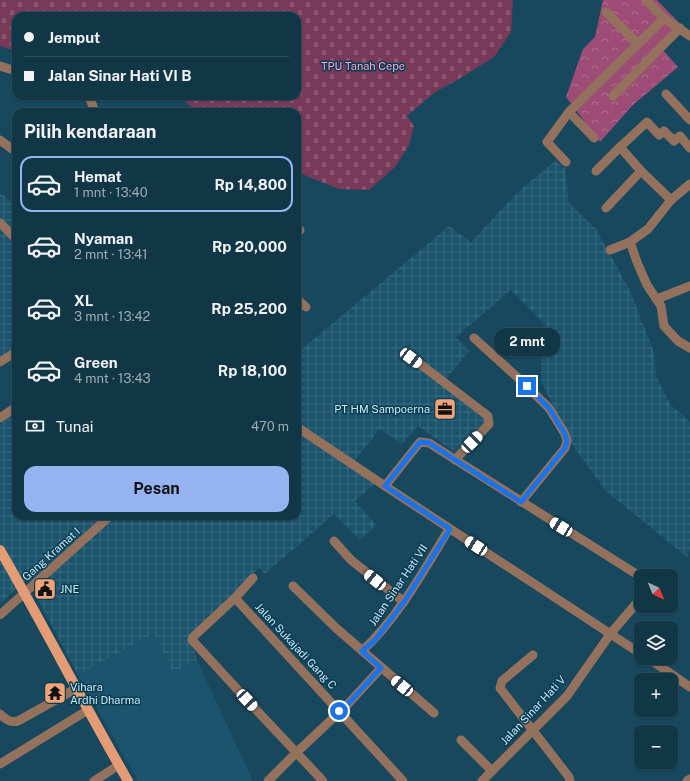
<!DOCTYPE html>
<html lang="id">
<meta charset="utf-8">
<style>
:root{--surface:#113646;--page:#1e4151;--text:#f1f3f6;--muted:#9cabb3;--line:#30505f;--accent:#95b2f1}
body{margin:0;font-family:"Public Sans",sans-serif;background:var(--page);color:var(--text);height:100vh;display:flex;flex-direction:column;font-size:15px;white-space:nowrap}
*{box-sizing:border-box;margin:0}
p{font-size:13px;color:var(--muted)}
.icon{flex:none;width:22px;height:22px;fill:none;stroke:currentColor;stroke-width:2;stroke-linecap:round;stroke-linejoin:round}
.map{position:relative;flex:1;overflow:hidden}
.drawer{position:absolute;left:12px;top:108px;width:289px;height:412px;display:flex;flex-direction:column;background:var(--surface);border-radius:12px;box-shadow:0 1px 3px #0004,0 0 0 1px var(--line)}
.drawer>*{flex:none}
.top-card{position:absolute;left:12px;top:12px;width:289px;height:88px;border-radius:12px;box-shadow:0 1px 3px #0004,0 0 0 1px var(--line);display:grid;align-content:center;height:88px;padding:0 12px;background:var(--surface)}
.needle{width:26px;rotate:136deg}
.tools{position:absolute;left:634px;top:569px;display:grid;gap:8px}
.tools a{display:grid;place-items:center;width:44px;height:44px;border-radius:8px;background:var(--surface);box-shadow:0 1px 3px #0004,0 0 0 1px var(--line);font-size:20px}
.end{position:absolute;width:18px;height:18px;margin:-9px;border:5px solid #1a73e8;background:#fff;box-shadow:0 0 0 2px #fff}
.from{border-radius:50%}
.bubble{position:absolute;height:28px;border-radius:12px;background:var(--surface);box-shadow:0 1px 3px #0004,0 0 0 1px var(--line);font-size:13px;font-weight:700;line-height:28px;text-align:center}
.car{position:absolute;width:12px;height:24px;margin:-12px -6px;border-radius:5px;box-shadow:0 0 3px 1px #0007;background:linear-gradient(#fff 24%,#345 0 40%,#fff 0 76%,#345 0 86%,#fff 0)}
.top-card b{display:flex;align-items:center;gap:14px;height:38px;font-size:15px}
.top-card b+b{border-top:1px solid var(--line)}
.top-card i{width:10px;height:10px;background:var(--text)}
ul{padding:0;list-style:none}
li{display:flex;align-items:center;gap:12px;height:56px;margin:0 8px 6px;padding:0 4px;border:2px solid transparent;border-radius:12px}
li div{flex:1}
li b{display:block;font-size:15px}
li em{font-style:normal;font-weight:700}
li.on{border-color:var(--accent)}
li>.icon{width:36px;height:36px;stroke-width:1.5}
h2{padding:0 12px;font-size:18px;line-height:48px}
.pay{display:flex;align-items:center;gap:10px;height:44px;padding:0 12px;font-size:15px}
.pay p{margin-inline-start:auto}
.cta{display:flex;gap:8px;margin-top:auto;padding:8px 12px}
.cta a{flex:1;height:46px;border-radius:12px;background:var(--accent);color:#111;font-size:16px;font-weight:700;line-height:46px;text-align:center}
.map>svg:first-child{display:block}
</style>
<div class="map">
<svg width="690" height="781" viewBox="0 0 690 781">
<defs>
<pattern id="industrial-grid" width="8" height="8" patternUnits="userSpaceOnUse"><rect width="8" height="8" fill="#1b546c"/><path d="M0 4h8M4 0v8" fill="none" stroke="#3b6d82"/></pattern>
<pattern id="forest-crowns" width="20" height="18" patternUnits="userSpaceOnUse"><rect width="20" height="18" fill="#9d4c75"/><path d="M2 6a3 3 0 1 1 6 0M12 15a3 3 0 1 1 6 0" fill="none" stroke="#ad6e90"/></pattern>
<pattern id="cemetery-stones" width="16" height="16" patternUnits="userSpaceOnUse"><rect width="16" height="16" fill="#793a5a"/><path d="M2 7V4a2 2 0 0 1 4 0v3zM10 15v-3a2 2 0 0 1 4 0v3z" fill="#8b5672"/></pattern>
</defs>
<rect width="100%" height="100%" fill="#17485d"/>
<polygon fill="#1b546c" points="154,633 173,672 197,660 253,781 138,781 78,675"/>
<g fill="url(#industrial-grid)">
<polygon points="555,161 565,168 569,203 596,229 630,291 654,352 656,376 670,404 690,422 690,551 687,557 606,491 573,446 541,381 541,352 532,337 546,325 511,290 456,337 469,351 446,379 490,416 459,455 418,426 402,444 380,429 351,465 377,482 355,501 376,525 360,540 334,514 265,574 259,568 191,637 197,660 173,672 154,633 78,675 27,579 0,604 0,424 16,413 16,516 297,516 297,353 449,226 471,242 519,191"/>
<polygon points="0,192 16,206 16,353 0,363"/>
</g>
<polygon fill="url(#forest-crowns)" points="603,0 657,0 684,28 663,50 678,67 633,105 600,142 566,97 583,49 595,37"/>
<polygon fill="url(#cemetery-stones)" points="0,0 513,0 511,32 494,57 459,79 435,92 407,116 414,126 409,145 395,167 369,190 339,189 297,172 297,112 200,112 176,96 297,96 297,16 16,16 16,51 0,46"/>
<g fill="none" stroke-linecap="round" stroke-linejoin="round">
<g stroke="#94715d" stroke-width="9">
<polyline points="646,0 664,18"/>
<polyline points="606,12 638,44"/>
<polyline points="0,66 16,71"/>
<polyline points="666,94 690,120"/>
<polyline points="86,96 90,99 94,109"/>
<polyline points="613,96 680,28"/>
<polyline points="569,112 594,138"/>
<polyline points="0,140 16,152"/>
<polyline points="620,147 641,171 671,200"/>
<polyline points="566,162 547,142 569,112 664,18 690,36"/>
<polyline points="596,171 620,147 647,122 659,135 664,131 674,141 680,136 690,148"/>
<polyline points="606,208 641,171"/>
<polyline points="0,223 16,239"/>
<polyline points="297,234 300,230"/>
<polyline points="630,242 637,262 647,285 661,306 664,326 678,341 690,348"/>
<polyline points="610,250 630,242 648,229 671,200 690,184"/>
<polyline points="297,299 306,307"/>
<polyline points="657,299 690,286"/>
<polyline points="474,338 516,376 549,408 565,434 567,441 565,448 521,502"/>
<polyline points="411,357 488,416 489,424 455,460"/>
<polyline points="0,362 16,352"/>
<polyline points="0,418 16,407"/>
<polyline points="297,427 385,486 641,654"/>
<polyline points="385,486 420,442 429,443 641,577"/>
<polyline points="334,541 351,560 404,602"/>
<polyline points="253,578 235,598 193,637 192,640 247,700 323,781"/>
<polyline points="293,586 336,628 434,713"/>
<polyline points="235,598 403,781"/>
<polyline points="0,615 110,516"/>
<path d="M 362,651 C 398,618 424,570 449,529"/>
<polyline points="533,655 502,681 500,688 569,777 570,781"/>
<polyline points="648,658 690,687"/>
<path d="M 0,714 C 6,719 9,723 18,721 L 77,688"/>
<polyline points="461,740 492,771"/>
<polyline points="0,764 88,710"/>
<polyline points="94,781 119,765"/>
<polyline points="268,781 296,753 348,704 381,668"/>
<polyline points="482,781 567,696 611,633 641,598"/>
<polyline points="687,781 690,779"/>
</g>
<path stroke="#e39c74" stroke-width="10" d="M 0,550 C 44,626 84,705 128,781"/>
</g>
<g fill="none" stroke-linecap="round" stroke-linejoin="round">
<polyline stroke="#1a73e8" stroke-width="5" points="339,711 348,704 381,668 362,651 375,640 404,602 450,529 385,486 420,442 429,443 521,502 565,448 567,441 565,434 549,408 527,386"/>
</g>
<defs>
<g id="office-square" transform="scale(1.15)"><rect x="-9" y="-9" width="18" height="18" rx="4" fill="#efa377" stroke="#093d52"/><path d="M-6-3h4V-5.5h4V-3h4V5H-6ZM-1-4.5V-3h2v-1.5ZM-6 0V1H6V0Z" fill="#111"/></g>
<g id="civic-square" transform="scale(1.15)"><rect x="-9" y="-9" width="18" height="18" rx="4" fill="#efa377" stroke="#093d52"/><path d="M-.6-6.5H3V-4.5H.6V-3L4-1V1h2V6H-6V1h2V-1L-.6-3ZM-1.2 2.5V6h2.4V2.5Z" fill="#111"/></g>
<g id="temple-square" transform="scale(1.15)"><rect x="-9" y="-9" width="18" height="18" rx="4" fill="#efa377" stroke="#093d52"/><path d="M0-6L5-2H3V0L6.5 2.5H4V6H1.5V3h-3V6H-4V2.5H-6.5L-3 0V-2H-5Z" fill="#111"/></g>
</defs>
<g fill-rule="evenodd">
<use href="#office-square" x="445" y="409"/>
<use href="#civic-square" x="45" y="589"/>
<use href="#temple-square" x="55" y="693"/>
</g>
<g text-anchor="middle" stroke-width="3" stroke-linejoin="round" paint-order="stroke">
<g font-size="11" fill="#fea3ce" stroke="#093d52">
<text x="363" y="70">TPU Tanah Cepe</text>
</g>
<g font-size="11" fill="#c9e7f7" stroke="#093d52" text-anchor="start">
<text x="430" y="413" text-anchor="end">PT HM Sampoerna</text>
<text x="60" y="593">JNE</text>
<text x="70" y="691">Vihara<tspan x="70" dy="13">Ardhi Dharma</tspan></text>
</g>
<g font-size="11" fill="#c9e7f7" stroke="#093d52">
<text transform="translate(51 554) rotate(-42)" y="4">Gang Kramat I</text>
<text transform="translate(398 585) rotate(-56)" y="4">Jalan Sinar Hati VII</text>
<text transform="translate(296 646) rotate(47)" y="4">Jalan Sukajadi Gang C</text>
<text transform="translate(533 710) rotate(-47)" y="4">Jalan Sinar Hati V</text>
</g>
</g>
</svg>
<div class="tools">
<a><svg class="needle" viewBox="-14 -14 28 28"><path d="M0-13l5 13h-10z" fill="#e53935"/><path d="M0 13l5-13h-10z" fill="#9cabb3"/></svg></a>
<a><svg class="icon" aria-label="layers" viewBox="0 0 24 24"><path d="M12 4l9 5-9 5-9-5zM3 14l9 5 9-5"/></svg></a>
<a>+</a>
<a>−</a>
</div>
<i class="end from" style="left:339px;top:711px"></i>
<i class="end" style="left:527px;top:386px"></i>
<div class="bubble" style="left:494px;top:328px;width:66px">2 mnt</div>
<i class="car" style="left:411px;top:358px;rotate:127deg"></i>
<i class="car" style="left:472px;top:442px;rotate:44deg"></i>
<i class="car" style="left:561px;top:527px;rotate:302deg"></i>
<i class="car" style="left:476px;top:546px;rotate:303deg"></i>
<i class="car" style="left:375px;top:580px;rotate:309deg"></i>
<i class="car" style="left:402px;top:686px;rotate:310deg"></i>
<i class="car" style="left:247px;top:700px;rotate:137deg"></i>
<div class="top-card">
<b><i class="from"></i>Jemput</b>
<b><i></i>Jalan Sinar Hati VI B</b>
</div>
<section class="drawer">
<h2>Pilih kendaraan</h2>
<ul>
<li class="on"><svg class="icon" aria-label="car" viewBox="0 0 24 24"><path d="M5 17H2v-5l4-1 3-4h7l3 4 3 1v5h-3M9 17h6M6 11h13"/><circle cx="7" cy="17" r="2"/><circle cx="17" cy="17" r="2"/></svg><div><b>Hemat</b><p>1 mnt · 13:40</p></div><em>Rp 14,800</em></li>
<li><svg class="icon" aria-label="car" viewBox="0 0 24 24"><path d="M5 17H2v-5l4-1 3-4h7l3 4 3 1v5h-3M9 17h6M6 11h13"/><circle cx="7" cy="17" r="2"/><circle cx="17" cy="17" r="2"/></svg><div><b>Nyaman</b><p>2 mnt · 13:41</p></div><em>Rp 20,000</em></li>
<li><svg class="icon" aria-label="car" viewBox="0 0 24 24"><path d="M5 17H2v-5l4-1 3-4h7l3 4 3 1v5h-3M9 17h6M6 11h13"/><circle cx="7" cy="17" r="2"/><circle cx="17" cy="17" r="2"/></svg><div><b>XL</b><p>3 mnt · 13:42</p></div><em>Rp 25,200</em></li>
<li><svg class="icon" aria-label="car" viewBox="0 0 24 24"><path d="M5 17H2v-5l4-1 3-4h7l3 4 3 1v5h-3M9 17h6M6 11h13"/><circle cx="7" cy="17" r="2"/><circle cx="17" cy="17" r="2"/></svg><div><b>Green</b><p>4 mnt · 13:43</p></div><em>Rp 18,100</em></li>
</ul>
<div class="pay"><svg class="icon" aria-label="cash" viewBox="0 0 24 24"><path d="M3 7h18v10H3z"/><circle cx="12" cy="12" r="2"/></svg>Tunai<p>470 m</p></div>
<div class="cta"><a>Pesan</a></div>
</section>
</div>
